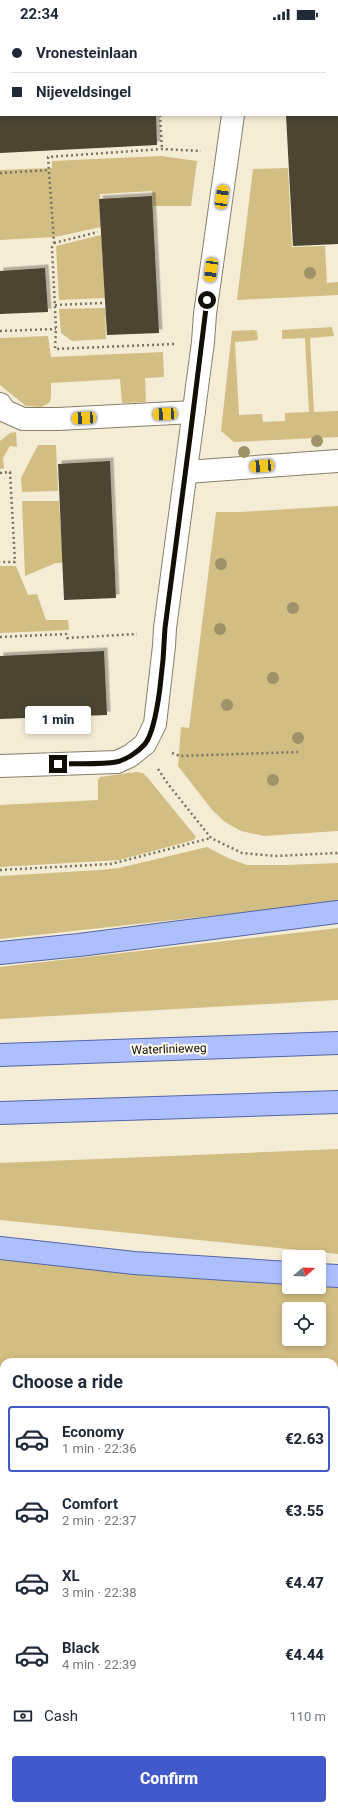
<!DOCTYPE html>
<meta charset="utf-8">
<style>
:root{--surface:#fff;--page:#f2f2f3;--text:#1f2937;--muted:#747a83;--line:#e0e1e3;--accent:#4259cc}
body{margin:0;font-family:Roboto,sans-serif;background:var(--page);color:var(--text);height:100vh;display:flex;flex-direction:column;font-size:15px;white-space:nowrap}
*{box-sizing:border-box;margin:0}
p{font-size:13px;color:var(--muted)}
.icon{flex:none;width:22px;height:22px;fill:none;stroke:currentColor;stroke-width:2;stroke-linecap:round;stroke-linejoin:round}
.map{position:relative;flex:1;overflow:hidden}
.drawer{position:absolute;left:0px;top:1330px;width:338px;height:452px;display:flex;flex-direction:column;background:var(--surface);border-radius:12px 12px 0 0;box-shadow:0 2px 6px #0003}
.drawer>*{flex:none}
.top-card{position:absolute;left:0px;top:0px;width:338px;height:88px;box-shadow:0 2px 6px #0003;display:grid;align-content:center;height:88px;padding:0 12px;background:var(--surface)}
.needle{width:26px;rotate:71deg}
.controls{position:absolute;left:282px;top:1222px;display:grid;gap:8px}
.controls a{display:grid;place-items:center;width:44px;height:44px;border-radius:4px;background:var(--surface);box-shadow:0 2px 6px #0003;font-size:20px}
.end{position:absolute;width:18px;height:18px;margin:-9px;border:5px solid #110e06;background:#fff;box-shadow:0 0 0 2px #fff}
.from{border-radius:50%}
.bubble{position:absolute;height:28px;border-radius:4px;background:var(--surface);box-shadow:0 2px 6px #0003;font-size:13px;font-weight:800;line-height:28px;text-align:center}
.car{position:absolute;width:12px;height:24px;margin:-12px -6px;border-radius:5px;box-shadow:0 0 3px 1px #0007;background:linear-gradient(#f5c518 24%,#345 0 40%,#f5c518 0 76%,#345 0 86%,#f5c518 0)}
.top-card b{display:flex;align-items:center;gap:14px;height:38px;font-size:15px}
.top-card b+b{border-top:1px solid var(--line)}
.top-card i{width:10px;height:10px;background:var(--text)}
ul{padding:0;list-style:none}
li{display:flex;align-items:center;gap:12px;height:66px;margin:0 8px 6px;padding:0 4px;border:2px solid transparent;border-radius:4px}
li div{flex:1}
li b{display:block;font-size:15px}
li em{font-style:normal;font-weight:800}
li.on{border-color:var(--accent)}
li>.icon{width:36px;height:36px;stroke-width:1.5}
h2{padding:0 12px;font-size:18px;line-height:48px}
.pay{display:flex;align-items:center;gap:10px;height:44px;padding:0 12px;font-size:15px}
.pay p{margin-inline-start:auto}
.cta{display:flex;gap:8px;margin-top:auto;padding:8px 12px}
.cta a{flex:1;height:46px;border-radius:4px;background:var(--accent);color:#fff;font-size:16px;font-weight:800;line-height:46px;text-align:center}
.status{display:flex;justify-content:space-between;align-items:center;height:28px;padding:0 20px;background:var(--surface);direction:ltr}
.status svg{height:11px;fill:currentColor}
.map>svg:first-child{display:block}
</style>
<div class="status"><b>22:34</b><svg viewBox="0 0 49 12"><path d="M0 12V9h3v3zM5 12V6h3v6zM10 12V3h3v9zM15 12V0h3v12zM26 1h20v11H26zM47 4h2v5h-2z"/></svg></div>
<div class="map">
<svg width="338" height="1782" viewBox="0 0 338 1782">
<defs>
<filter id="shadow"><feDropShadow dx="3.5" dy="-3.5" stdDeviation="0" flood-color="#0004"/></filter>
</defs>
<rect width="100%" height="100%" fill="#f5ecd5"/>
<g fill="#d2bd82" fill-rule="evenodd">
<polygon points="161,128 197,133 191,178 153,178 152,163 100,166 101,199 55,209 0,212 0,142 52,140 52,133"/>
<polygon points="288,140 292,219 325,218 327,255 338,254 338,267 237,272 253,141"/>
<polygon points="101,207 105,270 59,272 56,218"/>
<polygon points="105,280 106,311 72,313 61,305 59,281"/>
<polygon points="332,299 334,308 310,310 314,384 338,383 338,409 234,414 221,403 232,303 254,302 257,303 258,312 235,314 239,387 262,386 263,394 285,393 285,385 309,384 305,310 282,311 282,302"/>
<polygon points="48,308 51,329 163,324 164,349 145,350 146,374 122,375 120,351 51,355 51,370 49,375 41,379 26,378 0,357 0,310"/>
<polygon points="16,404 17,419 10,418 3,430 4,440 0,441 0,413 10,405"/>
<polygon points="38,417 56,417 58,463 22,464 21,450"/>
<polygon points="22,473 59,473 63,535 56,535 25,548"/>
<polygon points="338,478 338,803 264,808 241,803 225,794 213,783 178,738 181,699 189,700 216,484 240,484"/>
<polygon points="0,538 16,538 28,567 37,566 46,592 68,592 69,602 0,605"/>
<polygon points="136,744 143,745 148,750 196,809 194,812 119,832 0,839 0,777 98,772 98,752 100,749"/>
<polygon points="207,819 228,830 247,837 287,837 338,835 338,874 0,911 0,848 100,842 119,840"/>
<polygon points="338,900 338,972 0,991 0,939"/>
<polygon points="338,1121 338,1226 0,1192 0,1135"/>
<path d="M 0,1225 L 289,1254 L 289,1259 L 319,1259 L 319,1257 L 338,1259 L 338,1353 L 334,1353 L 334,1334 L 4,1334 L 4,1355 L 0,1355 ZM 289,1281 L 319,1281 L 319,1311 L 289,1311 Z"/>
<rect x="0" y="1433" width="4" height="302"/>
<polygon points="334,1494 338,1494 338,1546 334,1547"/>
<rect x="334" y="1581" width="4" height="52"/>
<rect x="334" y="1657" width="4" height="52"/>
<polygon points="0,1769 4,1769 4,1778 103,1778 102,1782 0,1782"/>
</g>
<g fill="#4b4431" filter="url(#shadow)">
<polygon points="0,87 156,87 157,117 0,125"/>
<polygon points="286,87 338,87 338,216 293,218"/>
<polygon points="152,168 159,305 107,307 99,171"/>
<polygon points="45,240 48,284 0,286 0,243"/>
<polygon points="110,433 116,570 64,572 58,436"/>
<polygon points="104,623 107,687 0,691 0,628"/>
</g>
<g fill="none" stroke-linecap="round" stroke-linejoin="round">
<g stroke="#877f6a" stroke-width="24">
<g id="minor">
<polyline points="230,1 249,0"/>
<polyline points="0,12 1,12"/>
<polyline points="0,376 5,383 23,391 58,391 194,384"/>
<polyline points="186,444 338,433"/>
<polyline points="0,738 117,734 130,728 145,716 155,696 164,618 165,600 203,314 205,286 233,87"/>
</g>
</g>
<g stroke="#5466a8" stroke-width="24">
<g id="primary">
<polyline points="0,925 79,917 338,884"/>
<polyline points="0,1027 338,1015"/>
<polyline points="0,1085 338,1074"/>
<polyline points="0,1220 134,1235 289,1245"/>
<polyline points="319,1247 338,1248"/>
</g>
</g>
<g stroke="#797364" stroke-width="2.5" stroke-dasharray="2 3" stroke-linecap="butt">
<polyline points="160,87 162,121"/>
<polyline points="0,145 49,142"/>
<polyline points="54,215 98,204"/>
<polyline points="55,277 102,275"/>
<polyline points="0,303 56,301"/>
<polyline points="174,316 55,321 56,301 52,219 54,215 48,129 162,121 201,123"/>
<polyline points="0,445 10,444 15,534 0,534"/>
<polyline points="0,609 66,606 67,610 137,606"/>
<polyline points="172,725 180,728 298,724"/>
<polyline points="158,741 168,756 211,810 242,825 275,828 338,825"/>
<polyline points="0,842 111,836 211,810"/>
<polyline points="334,1358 338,1357"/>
<polyline points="334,1380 338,1379"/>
<polyline points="0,1384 4,1384"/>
<polyline points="334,1452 338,1452"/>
<polyline points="106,1782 107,1778"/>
</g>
<use href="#minor" stroke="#fff" stroke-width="22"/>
<use href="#primary" stroke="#aebfff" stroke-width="22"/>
</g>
<g fill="#9f9268">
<circle cx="310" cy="245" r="6"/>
<circle cx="317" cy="413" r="6"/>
<circle cx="244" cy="424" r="6"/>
<circle cx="221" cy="536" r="6"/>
<circle cx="293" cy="580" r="6"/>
<circle cx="220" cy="601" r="6"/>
<circle cx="273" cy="650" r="6"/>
<circle cx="227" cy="677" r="6"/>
<circle cx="298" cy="710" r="6"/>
<circle cx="273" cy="752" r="6"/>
</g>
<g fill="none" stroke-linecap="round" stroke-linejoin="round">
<path stroke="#110e06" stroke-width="5" d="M 58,736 C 75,735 100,737 116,734 C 126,732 138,724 145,716 C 159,698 164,625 165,600 L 190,409 L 207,272"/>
</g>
<g text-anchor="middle" stroke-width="4" stroke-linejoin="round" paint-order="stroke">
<g font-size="12" fill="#110e06" stroke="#fffaec">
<text transform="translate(169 1021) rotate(-2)" y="4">Waterlinieweg</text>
</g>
</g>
</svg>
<div class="controls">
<a><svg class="needle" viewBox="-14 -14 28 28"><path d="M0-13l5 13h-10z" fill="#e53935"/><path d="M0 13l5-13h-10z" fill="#747a83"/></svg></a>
<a><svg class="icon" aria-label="locate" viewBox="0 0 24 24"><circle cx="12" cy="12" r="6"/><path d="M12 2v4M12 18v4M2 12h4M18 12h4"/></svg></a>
</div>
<i class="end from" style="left:207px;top:272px"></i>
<i class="end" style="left:58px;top:736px"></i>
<div class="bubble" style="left:25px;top:678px;width:66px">1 min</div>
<i class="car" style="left:222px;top:169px;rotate:8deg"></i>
<i class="car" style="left:211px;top:242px;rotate:188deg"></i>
<i class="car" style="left:165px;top:386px;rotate:267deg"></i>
<i class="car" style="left:84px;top:390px;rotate:267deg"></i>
<i class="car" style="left:262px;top:438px;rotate:266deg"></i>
<div class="top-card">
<b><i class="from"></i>Vronesteinlaan</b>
<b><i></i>Nijeveldsingel</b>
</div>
<section class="drawer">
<h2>Choose a ride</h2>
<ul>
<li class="on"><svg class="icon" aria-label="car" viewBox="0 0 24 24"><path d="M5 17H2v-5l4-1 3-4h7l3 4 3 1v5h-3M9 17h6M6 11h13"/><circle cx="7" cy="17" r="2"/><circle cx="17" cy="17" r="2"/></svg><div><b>Economy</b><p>1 min · 22:36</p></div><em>€2.63</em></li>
<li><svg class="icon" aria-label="car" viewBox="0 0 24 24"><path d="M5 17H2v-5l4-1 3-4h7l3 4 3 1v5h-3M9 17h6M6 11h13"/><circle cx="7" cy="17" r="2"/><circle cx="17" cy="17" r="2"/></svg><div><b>Comfort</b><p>2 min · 22:37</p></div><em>€3.55</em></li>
<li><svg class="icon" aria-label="car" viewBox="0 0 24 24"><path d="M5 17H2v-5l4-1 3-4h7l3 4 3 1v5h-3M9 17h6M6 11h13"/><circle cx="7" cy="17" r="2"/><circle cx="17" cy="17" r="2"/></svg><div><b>XL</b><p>3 min · 22:38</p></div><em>€4.47</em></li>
<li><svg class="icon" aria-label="car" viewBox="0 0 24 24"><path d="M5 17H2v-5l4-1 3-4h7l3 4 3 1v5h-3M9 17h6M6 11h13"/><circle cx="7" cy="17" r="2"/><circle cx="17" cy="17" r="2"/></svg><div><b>Black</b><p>4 min · 22:39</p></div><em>€4.44</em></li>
</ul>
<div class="pay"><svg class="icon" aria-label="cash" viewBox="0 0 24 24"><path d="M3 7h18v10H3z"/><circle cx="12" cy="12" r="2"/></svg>Cash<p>110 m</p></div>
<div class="cta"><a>Confirm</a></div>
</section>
</div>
